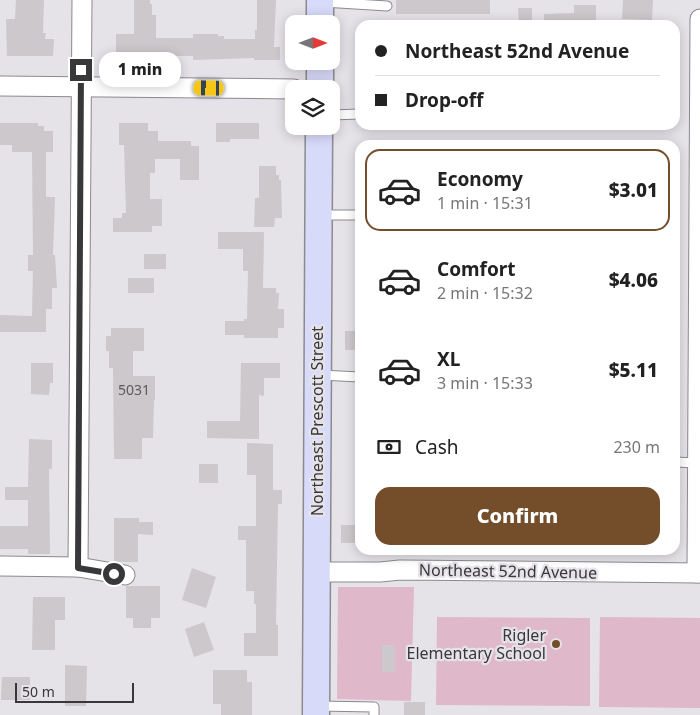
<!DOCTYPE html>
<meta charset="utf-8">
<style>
:root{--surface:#fff;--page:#f6f6f6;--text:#222;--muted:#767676;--line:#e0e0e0;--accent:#744e2a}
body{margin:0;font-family:"Noto Sans",sans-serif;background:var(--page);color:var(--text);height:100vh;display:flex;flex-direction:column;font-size:19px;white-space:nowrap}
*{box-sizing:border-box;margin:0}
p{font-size:16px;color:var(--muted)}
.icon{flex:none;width:28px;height:28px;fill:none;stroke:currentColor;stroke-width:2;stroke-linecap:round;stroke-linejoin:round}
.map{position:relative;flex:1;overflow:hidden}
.details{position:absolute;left:355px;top:140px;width:325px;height:415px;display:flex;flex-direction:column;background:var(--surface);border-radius:15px;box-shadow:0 2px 12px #0003}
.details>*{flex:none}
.banner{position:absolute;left:355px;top:20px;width:325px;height:110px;border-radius:15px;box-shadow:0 2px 12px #0003;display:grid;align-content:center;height:110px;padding:0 20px;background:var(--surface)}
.needle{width:32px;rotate:90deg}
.buttons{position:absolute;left:285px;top:15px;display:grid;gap:10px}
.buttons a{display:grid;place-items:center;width:55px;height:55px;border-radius:10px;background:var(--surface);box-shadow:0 2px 12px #0003;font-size:25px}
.scale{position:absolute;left:15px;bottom:12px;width:119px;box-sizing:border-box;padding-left:5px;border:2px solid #383739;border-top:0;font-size:14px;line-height:18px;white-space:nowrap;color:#383739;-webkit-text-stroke:4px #e5e3e8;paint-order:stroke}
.end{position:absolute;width:22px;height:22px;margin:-11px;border:6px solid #383739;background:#fff;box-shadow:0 0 0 2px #fff}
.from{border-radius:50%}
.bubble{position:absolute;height:35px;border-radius:15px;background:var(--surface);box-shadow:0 2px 12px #0003;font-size:16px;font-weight:800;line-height:35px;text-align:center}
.car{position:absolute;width:15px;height:30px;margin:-15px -8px;border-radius:6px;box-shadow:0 0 4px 1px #0007;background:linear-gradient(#f5c518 24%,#345 0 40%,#f5c518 0 76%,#345 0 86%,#f5c518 0)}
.banner b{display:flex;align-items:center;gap:18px;height:48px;font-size:19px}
.banner b+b{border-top:1px solid var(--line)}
.banner i{width:12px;height:12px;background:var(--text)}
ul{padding:9px 0 0;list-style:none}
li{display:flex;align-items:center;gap:15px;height:82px;margin:0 10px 8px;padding:0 10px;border:2px solid transparent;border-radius:15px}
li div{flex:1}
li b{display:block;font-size:19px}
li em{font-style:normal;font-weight:800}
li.on{border-color:var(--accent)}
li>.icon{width:45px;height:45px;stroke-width:1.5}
.pay{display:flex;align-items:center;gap:12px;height:55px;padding:0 20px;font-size:19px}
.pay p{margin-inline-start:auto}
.action{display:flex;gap:10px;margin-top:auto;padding:10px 20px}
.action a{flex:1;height:58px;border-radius:15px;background:var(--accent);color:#fff;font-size:20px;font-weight:800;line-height:58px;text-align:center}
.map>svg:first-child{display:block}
</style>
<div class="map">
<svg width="700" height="715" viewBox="0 0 700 715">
<rect width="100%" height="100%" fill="#e5e3e8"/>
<g fill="#dfb8c9">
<polygon points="338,587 414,587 411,701 337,699"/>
<polygon points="437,617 590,618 590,706 436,705"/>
<polygon points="600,617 700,618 700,708 599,707"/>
</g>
<g fill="#ccc8cb">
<polygon points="16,0 44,0 43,33 46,33 45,39 54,39 53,56 7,56 6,19 15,19"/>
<polygon points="134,0 150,0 150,4 152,4 152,15 156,15 156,38 193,38 193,34 218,34 218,36 224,36 224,39 255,39 255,30 257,30 257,0 276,0 274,47 280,47 280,60 254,60 254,58 193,60 193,56 132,56 132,59 116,59 116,34 134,34"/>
<rect x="396" y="0" width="94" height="14"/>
<polygon points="623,0 653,0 652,20 622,19"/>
<polygon points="574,5 596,5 596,25 544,25 544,14 574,13"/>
<polygon points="518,8 532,8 532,25 519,25"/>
<polygon points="0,123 38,123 38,126 44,126 44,131 53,131 53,152 46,152 46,197 55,197 53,255 55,255 57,288 52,288 52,309 46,309 46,332 0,332 0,315 32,316 33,271 28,271 28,255 33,255 32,152 12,152 12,145 0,145"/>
<polygon points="119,123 148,123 148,131 158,131 158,141 191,141 191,146 199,146 199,180 180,180 180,159 155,159 155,173 150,173 150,199 162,199 162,226 152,226 152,232 113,232 113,218 122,218 122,213 126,213 124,145 119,145"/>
<polygon points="216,123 259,123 259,139 230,139 230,142 216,142"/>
<polygon points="259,166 276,166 276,175 279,175 279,180 281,180 282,218 275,218 274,227 254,227 255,198 259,198"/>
<polygon points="218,232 264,232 263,288 276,288 276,293 279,293 278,309 284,309 284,328 278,328 278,338 244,338 244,335 225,335 225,321 244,321 244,319 247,319 248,271 243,271 243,249 218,249"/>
<rect x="144" y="254" width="22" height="15"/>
<rect x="128" y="278" width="26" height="15"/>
<polygon points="111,328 144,328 144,351 133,351 133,376 155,376 155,400 154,400 153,438 142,438 142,459 114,459 113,368 109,368 109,351 106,351 106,336 111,336"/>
<rect x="345" y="331" width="15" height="19"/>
<polygon points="31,363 53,363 53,383 50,383 49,395 31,394"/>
<polygon points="241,363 280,363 280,378 264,378 264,396 259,395 259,439 207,438 207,421 240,421"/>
<polygon points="29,439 52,440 52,469 49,469 50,554 28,554 28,549 0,549 0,526 28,526 28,500 5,500 5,487 28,487"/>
<polygon points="247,443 273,444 273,490 282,490 282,504 278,504 276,625 278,625 278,656 244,656 244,633 256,633 256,604 254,604 254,591 246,591 246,540 238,540 238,526 256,526 256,475 247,475"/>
<rect x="199" y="464" width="19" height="19"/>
<polygon points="114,518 139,518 139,522 153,522 153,535 138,534 138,562 114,562"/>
<rect x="341" y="525" width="19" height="18"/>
<polygon points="192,568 216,577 206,608 182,600"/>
<polygon points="126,586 160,586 160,618 151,618 151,628 133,628 133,618 126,618"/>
<polygon points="33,597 65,597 65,620 55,620 55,650 32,650"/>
<polygon points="204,622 214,650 194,657 185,629"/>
<rect x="382" y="645" width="13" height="27"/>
<polygon points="65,665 87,666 86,706 65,706"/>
<polygon points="213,670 247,670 247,682 252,682 252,715 221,715 221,704 213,704"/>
<polygon points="2,677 30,677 30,700 1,700"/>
<rect x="404" y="702" width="21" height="13"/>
</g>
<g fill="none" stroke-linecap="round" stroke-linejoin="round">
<g stroke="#8c8a8e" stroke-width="11">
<g id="lane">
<polyline points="323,2 387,6"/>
<polyline points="331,115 360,114"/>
<polyline points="322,215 360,215"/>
<polyline points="320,375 360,377"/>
<polyline points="675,462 697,463"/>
<polyline points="318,706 374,707 374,715"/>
</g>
</g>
<g stroke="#8c8a8e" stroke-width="21">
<g id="street">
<polyline points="0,86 294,89"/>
<polyline points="0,566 78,567 125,575"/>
<polyline points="78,567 82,0"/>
<polyline points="316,572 380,572 400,570 700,573"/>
<polyline points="697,573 700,19"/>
</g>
</g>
<g stroke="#8c8a8e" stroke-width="29">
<g id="secondary">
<polyline points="320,24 320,0"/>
<polyline points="320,89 320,61"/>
<polyline points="316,715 319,126"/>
</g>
</g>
<use href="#lane" stroke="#fff" stroke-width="9"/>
<use href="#street" stroke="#fff" stroke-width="19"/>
<use href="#secondary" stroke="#d8dafa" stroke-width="26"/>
</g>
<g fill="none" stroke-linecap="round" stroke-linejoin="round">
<polyline stroke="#383739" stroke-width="6" points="81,70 78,568 114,574"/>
</g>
<circle fill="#744e2a" stroke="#e5e3e8" stroke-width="2" cx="556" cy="644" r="5"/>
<g text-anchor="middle" stroke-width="4.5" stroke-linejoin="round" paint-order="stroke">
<g font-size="14" fill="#5d5b5e">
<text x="134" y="395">5031</text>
</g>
<g font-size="16" fill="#383739" stroke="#e5e3e8">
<text transform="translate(317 421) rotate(-90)" y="6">Northeast Prescott Street</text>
<text transform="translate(508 571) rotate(1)" y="6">Northeast 52nd Avenue</text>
</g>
<g font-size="16" fill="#383739" stroke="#e5e3e8" text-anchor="end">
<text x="546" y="641">Rigler<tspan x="546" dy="18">Elementary School</tspan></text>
</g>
</g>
</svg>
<div class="buttons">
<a><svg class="needle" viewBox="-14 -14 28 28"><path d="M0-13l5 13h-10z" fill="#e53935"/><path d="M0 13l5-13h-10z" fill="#767676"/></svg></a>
<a><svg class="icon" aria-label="layers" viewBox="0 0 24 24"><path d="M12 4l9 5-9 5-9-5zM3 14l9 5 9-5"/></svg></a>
</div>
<div class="scale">50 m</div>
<i class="end from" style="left:114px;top:574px"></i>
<i class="end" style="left:81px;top:70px"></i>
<div class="bubble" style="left:99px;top:52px;width:82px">1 min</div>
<i class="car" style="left:209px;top:88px;rotate:271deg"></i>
<div class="banner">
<b><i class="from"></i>Northeast 52nd Avenue</b>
<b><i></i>Drop-off</b>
</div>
<section class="details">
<ul>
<li class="on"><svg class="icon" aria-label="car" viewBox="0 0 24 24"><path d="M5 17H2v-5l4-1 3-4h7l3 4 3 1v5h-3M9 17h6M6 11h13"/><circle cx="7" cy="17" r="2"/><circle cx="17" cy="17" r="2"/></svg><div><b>Economy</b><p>1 min · 15:31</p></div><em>$3.01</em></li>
<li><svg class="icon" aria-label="car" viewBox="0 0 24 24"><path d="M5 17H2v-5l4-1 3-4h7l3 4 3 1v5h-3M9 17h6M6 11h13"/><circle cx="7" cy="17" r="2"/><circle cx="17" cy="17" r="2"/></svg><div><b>Comfort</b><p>2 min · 15:32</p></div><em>$4.06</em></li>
<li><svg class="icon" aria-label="car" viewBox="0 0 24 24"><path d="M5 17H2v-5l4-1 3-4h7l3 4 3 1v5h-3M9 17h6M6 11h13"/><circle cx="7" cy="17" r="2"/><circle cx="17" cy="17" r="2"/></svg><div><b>XL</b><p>3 min · 15:33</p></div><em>$5.11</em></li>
</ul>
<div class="pay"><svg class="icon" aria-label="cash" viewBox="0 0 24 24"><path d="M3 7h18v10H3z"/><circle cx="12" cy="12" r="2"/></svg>Cash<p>230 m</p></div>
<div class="action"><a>Confirm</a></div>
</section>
</div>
